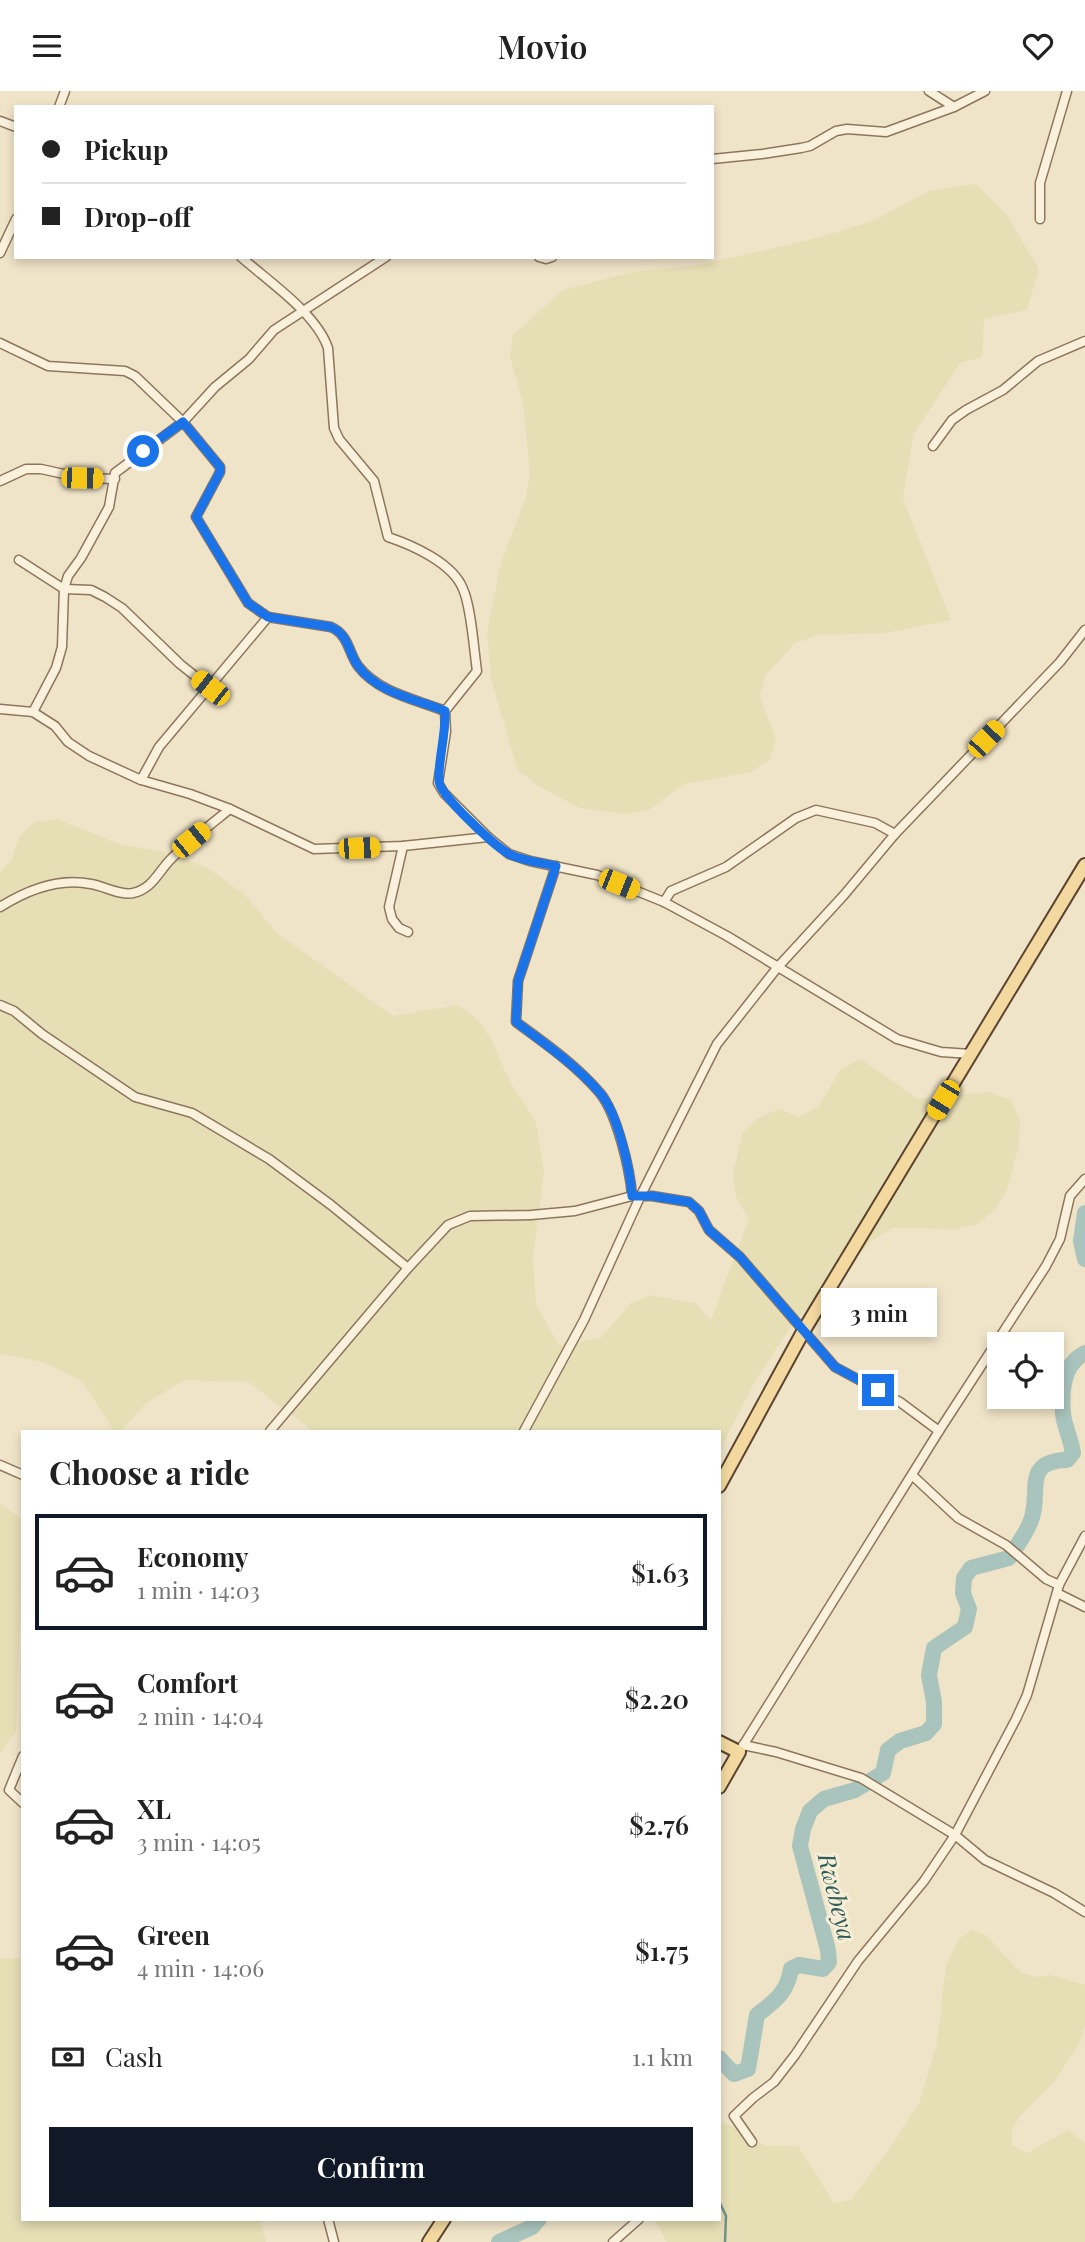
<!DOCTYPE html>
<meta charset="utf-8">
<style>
:root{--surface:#fff;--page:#f2f2f2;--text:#222;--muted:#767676;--line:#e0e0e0;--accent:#111827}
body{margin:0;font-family:"Playfair Display",serif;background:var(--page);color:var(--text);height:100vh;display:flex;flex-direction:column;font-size:26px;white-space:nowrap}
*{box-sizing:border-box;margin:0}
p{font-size:23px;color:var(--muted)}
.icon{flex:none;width:38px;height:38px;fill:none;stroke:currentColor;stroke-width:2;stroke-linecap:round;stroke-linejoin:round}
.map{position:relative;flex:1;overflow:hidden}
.panel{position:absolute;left:21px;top:1339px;width:700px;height:791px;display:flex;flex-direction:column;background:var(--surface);border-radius:0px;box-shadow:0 4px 10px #0003}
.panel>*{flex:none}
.guide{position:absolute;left:14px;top:14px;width:700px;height:154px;border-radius:0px;box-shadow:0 4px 10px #0003;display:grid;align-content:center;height:154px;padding:0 28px;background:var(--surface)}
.controls{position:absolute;left:987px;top:1241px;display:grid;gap:14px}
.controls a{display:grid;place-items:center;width:77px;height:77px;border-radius:0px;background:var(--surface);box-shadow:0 4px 10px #0003;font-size:35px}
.end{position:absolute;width:32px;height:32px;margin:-16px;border:9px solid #1a73e8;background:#fff;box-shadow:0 0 0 4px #fff}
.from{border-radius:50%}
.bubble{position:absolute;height:49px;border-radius:0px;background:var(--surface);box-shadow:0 4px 10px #0003;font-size:23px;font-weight:600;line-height:49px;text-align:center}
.car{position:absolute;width:21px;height:42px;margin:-21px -10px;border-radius:9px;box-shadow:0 0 5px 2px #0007;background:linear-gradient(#f5c518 24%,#345 0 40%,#f5c518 0 76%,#345 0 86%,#f5c518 0)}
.guide b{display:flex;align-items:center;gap:24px;height:66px;font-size:26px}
.guide b+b{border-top:2px solid var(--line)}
.guide i{width:18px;height:18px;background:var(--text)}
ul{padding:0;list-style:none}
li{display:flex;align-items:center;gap:21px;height:116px;margin:0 14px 10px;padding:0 14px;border:4px solid transparent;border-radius:0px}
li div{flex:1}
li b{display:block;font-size:26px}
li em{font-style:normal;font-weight:600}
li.on{border-color:var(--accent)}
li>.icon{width:63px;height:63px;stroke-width:1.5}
h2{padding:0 28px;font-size:32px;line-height:84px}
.pay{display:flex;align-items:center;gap:18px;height:77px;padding:0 28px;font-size:26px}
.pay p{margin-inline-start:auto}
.action{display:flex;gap:14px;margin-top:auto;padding:14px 28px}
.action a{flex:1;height:80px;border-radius:0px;background:var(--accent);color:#fff;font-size:28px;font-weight:600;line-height:80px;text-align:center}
header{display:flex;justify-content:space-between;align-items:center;height:91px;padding:0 28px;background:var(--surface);font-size:32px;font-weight:600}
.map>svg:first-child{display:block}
</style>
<header><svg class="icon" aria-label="menu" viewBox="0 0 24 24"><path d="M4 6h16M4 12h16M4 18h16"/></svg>Movio<svg class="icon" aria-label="heart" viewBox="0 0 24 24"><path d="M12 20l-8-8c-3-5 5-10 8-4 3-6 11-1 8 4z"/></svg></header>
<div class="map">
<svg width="1085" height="2151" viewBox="0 0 1085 2151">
<rect width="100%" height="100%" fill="#f0e4c8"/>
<g fill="#e6deb5">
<polygon points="976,93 1006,123 1039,178 1027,219 984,228 982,266 960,272 913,344 903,408 951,529 885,542 817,544 795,552 765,585 760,606 776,648 770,668 751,681 684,693 649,719 626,723 580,717 538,695 518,679 491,588 487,540 501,472 526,406 530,383 523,311 510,266 513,244 563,199 632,181 699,174 805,150 870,131 930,100"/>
<polygon points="57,728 122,754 166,761 208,777 246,805 277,842 393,925 458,914 478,929 491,948 511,993 536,1031 544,1079 533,1167 536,1214 559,1254 601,1247 630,1213 651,1204 695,1212 711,1229 749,1128 736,1106 733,1084 742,1043 758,1027 779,1018 799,1026 818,1016 841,978 861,968 918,1008 988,1001 1011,1009 1020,1031 1019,1053 1007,1099 995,1118 978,1133 956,1138 892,1137 873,1149 793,1232 756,1289 719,1360 719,1340 313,1340 248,1291 184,1289 146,1312 121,1340 114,1340 82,1290 43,1271 0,1263 0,782 12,768 19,746 35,731"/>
<polygon points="0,1413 23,1429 16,1640 0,1663"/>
<polygon points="972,1839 987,1845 1020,1881 1036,1886 1051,1884 1085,1894 1085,1934 1080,1951 1054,1991 1020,2025 1012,2038 1012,2054 1027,2062 1068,2039 1085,2052 1085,2151 667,2151 654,2128 719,2128 719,2030 739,2038 765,2055 798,2055 834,2112 851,2109 896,2048 920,2010 937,1952 946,1874 959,1848"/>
<polygon points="23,1866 23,2128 260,2128 266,2151 0,2151 0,1868"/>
</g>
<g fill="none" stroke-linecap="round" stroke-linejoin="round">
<polyline stroke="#6f938a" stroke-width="2.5" points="719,2110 726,2125 725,2151"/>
<g stroke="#a9c4bc" stroke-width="16">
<polyline points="1085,1122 1081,1150 1085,1168"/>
<path d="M 719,1967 L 734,1983 L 748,1978 L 757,1924 C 775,1910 787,1902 791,1878 L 799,1874 L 823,1878 L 829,1871 L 828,1859 L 800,1755 L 803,1738 L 810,1720 L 824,1708 L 855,1699 L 883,1682 L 888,1659 L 900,1650 L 926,1642 L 934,1633 L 934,1611 L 929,1584 L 934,1557 L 965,1536 L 969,1518 L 963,1502 L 964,1487 L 971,1477 L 1009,1467 C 1016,1456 1025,1444 1030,1432 C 1043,1404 1020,1370 1067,1369 L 1073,1362 C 1071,1348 1064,1334 1063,1323 C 1061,1301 1063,1273 1085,1262"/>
<polyline points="499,2151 532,2136 539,2128"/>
</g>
<g stroke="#8d765c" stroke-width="11">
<g id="street">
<polyline points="929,0 954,16 985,0"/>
<polyline points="59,16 65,0"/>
<polyline points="0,30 16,36"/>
<polyline points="712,68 762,63 801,57 810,55 836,40 847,38 886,41 954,16"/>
<polyline points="1040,128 1040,92 1067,0"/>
<polyline points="0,162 16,128"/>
<path d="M 241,166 C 268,190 316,222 328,257 L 334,337 L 339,348 L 374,390 L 388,446 C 412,454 453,472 463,498 C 471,515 474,559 477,580 L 445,620 L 446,641 L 438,692 L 444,702 L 488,746"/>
<polyline points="539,166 546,168 552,166"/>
<path d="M 0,252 L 48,275 L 125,280 L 135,285 L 183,331 L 220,376 L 220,381 L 196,426 L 248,512 L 268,526 L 331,536 C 349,544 348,561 358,575 C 379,602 415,608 445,620"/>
<polyline points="933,355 952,329 966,319 1003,299 1038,270 1085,250"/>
<polyline points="0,390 26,378 41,378 82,387 115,388"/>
<polyline points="19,469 64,498 91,499 105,506 122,517 180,573 210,597"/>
<polyline points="0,618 33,621 55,635 68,651 89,665 141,689 190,703 230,718 314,758 403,755 488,746 509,763 530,770 597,784 664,811 727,845 897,948 941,961 971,963"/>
<polyline points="33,621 56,577 62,556 64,498 68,485 81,467 109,416 115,382 183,331 215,296 249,268 274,239 386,166"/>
<polyline points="141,689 159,656 268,526"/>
<polyline points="403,755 389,816 392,828 399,837 408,841"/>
<path d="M 556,775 L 518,890 L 516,931 C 545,952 576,974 600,1002 C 617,1023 630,1078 632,1105"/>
<polyline points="664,811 671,800 726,776 796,727 816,719 875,732 895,743"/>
<path d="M 0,816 C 27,799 58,786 91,793 C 104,795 121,805 133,802 C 153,798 159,779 172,767 C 190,749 210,734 230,718"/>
<polyline points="0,914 14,920 42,943 135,1006 192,1022 269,1068 331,1114 408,1177"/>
<polyline points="270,1340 408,1177 448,1134 470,1125 531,1124 575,1120 632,1105 652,1105 689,1111 699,1120 709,1139 740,1166 835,1276 900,1311 939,1340"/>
<polyline points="524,1340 584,1229 640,1106 717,953 777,877 844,804 895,743 1060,571 1085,539"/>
<polyline points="0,1374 23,1384"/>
<polyline points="913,1385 958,1427 1006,1454 1046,1488 1059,1494"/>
<polyline points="1057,1502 1085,1516"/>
<polyline points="743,1654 776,1661 861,1687 955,1744 985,1769 1054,1802 1085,1821"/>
<polyline points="739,1661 939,1340 1046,1175 1060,1148 1070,1105 1085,1088"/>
<polyline points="23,1665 9,1699 23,1712"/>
<polyline points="752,2051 734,2025 753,2007 774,1991 795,1964 858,1870 924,1790 955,1744 1016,1628 1027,1604 1059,1494 1085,1445"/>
<polyline points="328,2128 334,2151"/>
<polyline points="613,2151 639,2128"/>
</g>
</g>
<g stroke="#5b4430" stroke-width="16">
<g id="primary">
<polyline points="719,1395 804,1239 1085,774"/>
<polyline points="719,1651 739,1661 719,1696"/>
<polyline points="429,2151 444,2128"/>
</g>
</g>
<use href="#street" stroke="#faf1dc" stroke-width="8"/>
<use href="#primary" stroke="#f3d9a0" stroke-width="12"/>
</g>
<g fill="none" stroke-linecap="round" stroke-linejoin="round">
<path stroke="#1a73e8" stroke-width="9" d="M 143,360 L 183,331 L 220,376 L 220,381 L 196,426 L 248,512 L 268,526 L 331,536 C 349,544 348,561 358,575 C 378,602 415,608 445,620 C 446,645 438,668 439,690 C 439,704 495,755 509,763 C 523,770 541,772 556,775 L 518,890 L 516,931 C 545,953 576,974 600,1002 C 618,1023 630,1078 632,1105 L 652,1105 L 689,1111 L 699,1120 L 709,1139 L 740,1166 L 835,1276 L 878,1299"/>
</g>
<g text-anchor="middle" stroke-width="6" stroke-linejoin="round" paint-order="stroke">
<g font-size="24" font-style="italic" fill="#2f5d5a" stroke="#f7eed8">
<text transform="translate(836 1806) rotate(76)" y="8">Rwebeya</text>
</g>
</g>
</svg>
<div class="controls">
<a><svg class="icon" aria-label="locate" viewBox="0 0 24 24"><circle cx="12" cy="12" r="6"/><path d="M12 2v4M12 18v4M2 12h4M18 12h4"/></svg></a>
</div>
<i class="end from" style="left:143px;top:360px"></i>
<i class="end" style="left:878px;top:1299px"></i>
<div class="bubble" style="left:821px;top:1197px;width:116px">3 min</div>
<i class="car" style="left:82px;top:387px;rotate:91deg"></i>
<i class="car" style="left:210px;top:597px;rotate:308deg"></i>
<i class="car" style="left:986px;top:648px;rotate:44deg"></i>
<i class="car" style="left:191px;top:749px;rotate:51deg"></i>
<i class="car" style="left:359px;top:757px;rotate:88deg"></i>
<i class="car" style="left:619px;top:793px;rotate:112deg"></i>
<i class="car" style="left:943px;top:1009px;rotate:211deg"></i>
<div class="guide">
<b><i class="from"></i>Pickup</b>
<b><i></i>Drop-off</b>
</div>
<section class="panel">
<h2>Choose a ride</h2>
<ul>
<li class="on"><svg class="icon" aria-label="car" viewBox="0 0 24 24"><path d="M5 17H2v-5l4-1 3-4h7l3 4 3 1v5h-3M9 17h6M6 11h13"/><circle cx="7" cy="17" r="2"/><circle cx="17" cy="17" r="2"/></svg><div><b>Economy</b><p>1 min · 14:03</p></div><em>$1.63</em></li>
<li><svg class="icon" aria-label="car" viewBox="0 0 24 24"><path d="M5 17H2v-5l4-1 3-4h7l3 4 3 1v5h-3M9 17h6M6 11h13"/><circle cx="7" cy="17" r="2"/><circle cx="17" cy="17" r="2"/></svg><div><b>Comfort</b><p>2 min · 14:04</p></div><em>$2.20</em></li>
<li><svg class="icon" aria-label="car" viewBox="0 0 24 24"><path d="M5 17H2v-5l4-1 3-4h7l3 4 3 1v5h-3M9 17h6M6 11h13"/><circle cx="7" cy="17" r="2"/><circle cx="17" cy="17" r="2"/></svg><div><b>XL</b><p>3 min · 14:05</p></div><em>$2.76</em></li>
<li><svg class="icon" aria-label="car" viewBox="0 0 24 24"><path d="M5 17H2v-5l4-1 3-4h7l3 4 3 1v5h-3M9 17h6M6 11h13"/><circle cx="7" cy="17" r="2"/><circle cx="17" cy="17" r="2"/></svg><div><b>Green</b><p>4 min · 14:06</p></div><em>$1.75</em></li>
</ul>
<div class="pay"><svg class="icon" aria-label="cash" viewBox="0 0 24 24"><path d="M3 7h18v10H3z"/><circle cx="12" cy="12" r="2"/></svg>Cash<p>1.1 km</p></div>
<div class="action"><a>Confirm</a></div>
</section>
</div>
